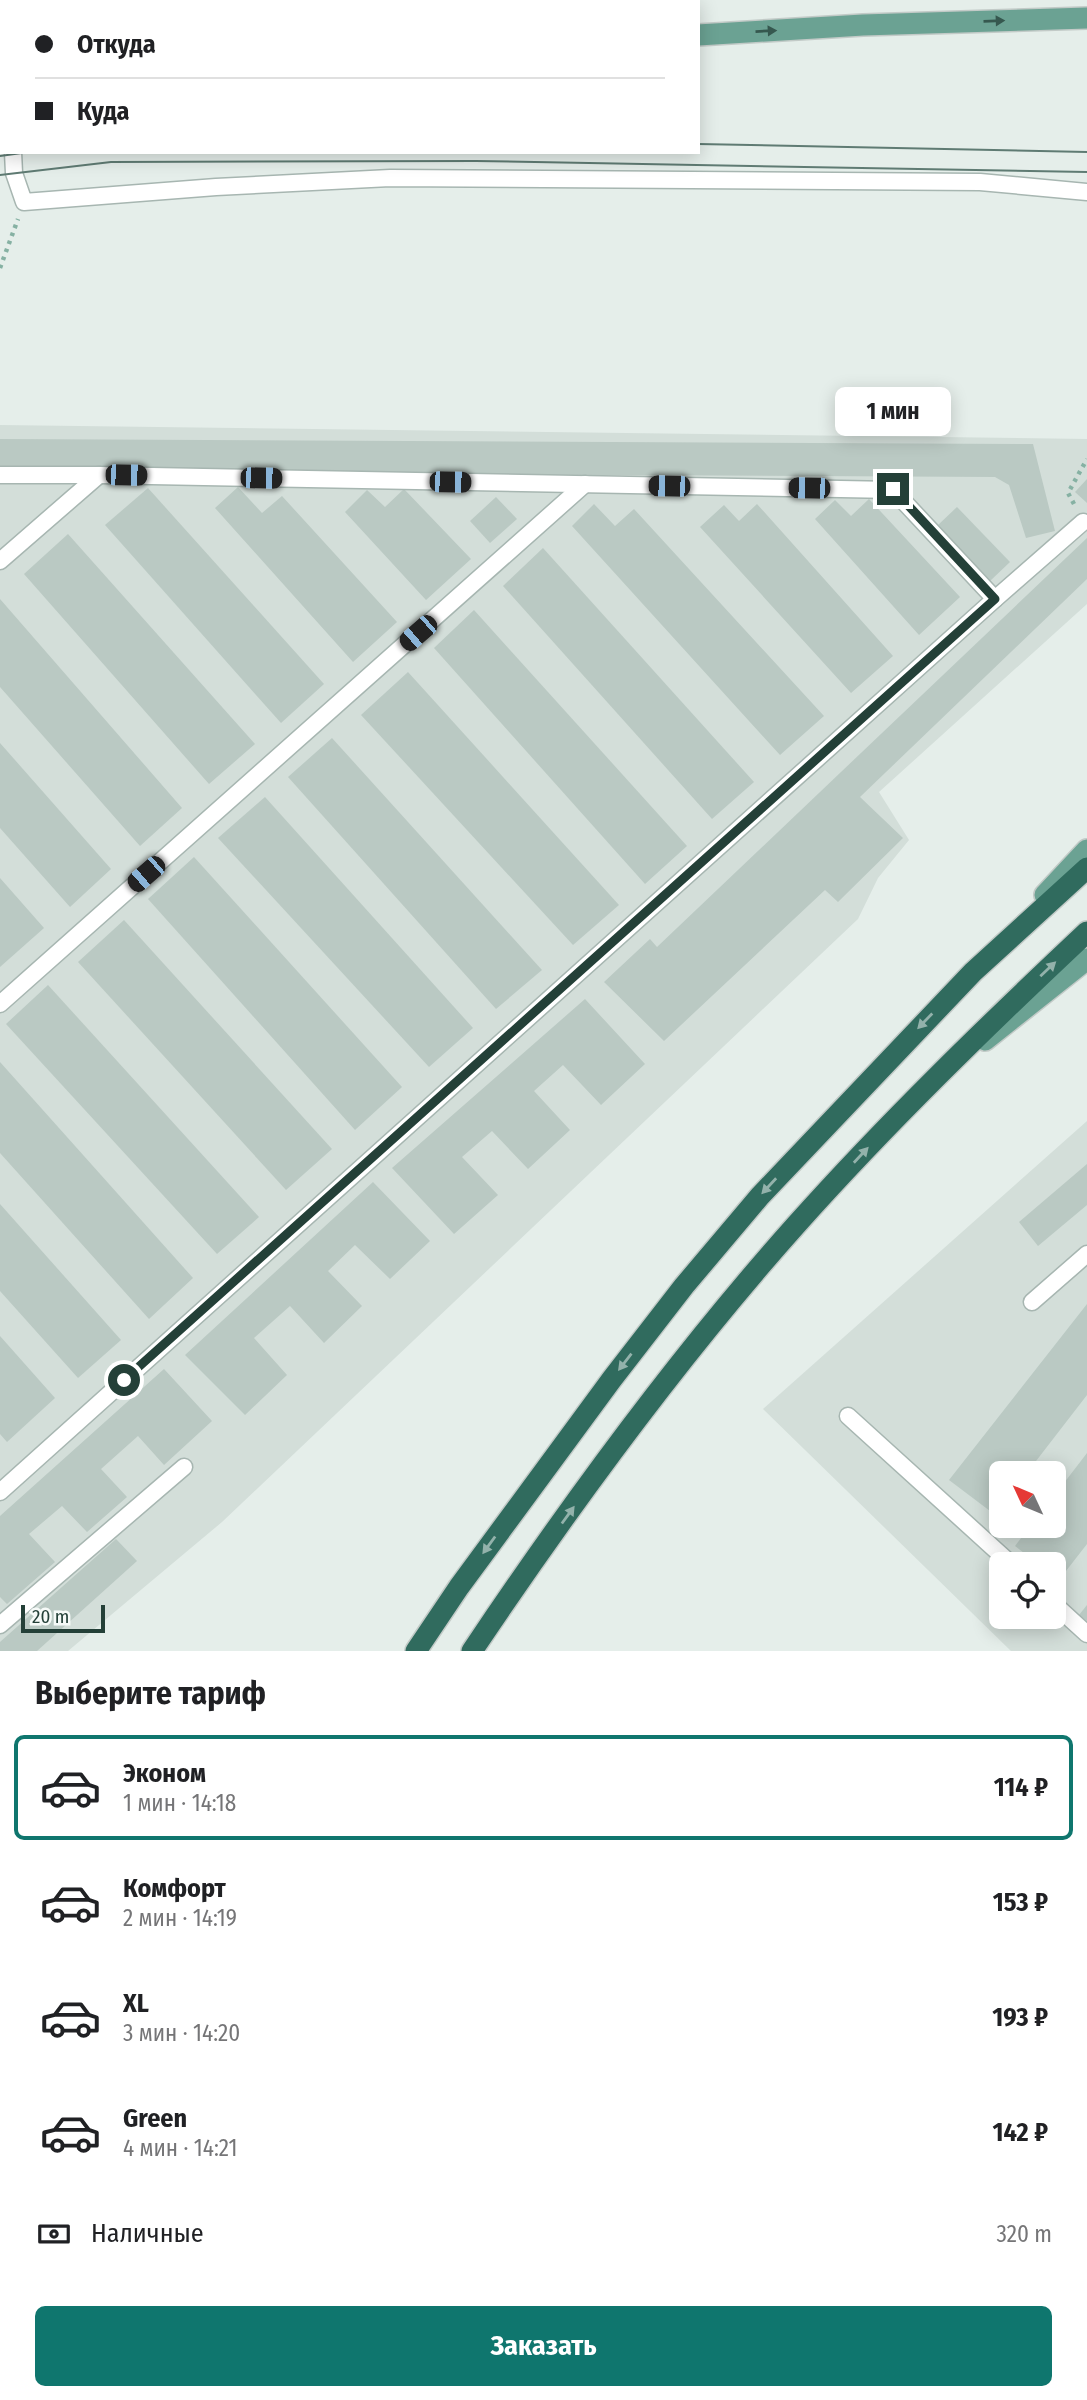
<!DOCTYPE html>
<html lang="ru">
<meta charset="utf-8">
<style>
:root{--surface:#fff;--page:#f2f2f2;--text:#202124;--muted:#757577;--line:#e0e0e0;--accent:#0f766e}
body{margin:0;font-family:"Fira Sans Condensed",sans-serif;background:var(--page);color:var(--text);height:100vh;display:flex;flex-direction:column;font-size:26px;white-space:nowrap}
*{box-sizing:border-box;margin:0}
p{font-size:23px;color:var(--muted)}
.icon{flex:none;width:38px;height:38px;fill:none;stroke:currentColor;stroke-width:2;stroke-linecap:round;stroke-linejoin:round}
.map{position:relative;height:1651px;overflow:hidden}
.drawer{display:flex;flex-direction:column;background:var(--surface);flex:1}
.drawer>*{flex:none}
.hud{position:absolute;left:0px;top:0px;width:700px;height:154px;box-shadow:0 4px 18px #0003;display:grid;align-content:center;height:154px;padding:0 35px;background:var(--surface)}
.needle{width:46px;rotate:314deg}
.tools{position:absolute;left:989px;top:1461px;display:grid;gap:14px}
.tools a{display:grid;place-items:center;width:77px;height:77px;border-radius:10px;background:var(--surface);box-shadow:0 4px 18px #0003;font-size:35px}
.scale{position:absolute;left:21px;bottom:18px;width:84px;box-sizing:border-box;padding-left:7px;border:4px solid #244038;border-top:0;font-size:19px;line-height:24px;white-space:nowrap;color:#244038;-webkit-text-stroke:5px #f6faf8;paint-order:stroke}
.end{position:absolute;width:32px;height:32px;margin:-16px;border:9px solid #244038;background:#fff;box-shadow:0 0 0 4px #fff}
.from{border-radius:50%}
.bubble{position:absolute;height:49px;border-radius:10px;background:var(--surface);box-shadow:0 4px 18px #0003;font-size:23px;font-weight:700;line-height:49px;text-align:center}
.car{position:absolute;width:21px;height:42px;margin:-21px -10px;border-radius:9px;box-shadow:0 0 5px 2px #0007;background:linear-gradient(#222 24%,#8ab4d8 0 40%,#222 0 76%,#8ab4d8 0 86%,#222 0)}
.hud b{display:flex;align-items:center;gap:24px;height:66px;font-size:26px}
.hud b+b{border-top:2px solid var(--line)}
.hud i{width:18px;height:18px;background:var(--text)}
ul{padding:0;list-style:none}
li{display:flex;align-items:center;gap:21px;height:105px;margin:0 14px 10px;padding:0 21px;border:4px solid transparent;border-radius:10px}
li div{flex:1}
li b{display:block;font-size:26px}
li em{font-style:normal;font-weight:700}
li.current{border-color:var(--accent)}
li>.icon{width:63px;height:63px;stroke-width:1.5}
h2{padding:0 35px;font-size:32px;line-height:84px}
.pay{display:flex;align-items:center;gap:18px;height:77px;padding:0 35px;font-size:26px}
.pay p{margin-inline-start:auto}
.primary-button{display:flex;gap:14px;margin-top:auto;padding:14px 35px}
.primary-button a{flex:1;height:80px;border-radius:10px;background:var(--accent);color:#fff;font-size:28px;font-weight:700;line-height:80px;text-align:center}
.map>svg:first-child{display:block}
</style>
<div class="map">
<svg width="1087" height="1651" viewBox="0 0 1087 1651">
<rect width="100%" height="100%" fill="#e5eeea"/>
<g fill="#d3ded9" fill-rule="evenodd">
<polygon points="0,425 1087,439 1087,604 879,792 909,840 878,878 858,919 222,1522 68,1651 0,1651"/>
<path d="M 1087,1121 L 1087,1651 L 1011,1651 L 763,1409 ZM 1001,1474 L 1054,1474 L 1054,1526 L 1001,1526 ZM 1001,1564 L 1054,1564 L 1054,1617 L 1001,1617 Z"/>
</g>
<g fill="#bac9c3">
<polygon points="0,439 1033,444 1055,531 1026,538 1009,485 995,477 0,472"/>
<polygon points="1087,479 1087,503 1075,492"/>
<polygon points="238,487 262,513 282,496 397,622 353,662 215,508"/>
<polygon points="148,488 324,684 281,723 105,525"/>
<polygon points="404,489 471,559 426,600 345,512 367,490 385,507"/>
<polygon points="496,497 517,519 490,543 470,521"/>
<polygon points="869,499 960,597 919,635 815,519 835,500 851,516"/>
<polygon points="594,504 615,526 634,509 824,716 780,755 572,526"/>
<polygon points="757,504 893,656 851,693 700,527 724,505 739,521"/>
<polygon points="957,507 1010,562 990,581 937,526"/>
<polygon points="68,534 255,744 209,784 24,574"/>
<polygon points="1087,538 1087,579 860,797 903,838 838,902 825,890 664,1041 604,982 650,939 657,947"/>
<polygon points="543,548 754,782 712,819 503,586"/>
<polygon points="0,599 182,808 140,846 0,687"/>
<polygon points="474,610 687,846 645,884 434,648"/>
<polygon points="408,672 619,905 573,945 361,715"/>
<polygon points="332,738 542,970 496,1009 288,777"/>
<polygon points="0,743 111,869 70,907 0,828"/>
<polygon points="265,797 473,1028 429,1067 218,838"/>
<polygon points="194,857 402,1087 355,1130 148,899"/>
<polygon points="0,878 44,928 0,967"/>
<polygon points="124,920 332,1149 286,1190 78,962"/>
<polygon points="48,985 259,1217 217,1254 6,1024"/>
<polygon points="585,999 645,1064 601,1105 563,1065 534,1091 570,1130 528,1169 492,1131 462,1157 498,1195 454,1234 392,1168"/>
<polygon points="0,1062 193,1278 149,1319 0,1153"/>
<polygon points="1087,1164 1087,1205 1038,1246 1019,1222"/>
<polygon points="373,1182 430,1241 390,1279 355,1245 328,1271 362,1306 324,1343 290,1306 254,1338 287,1375 245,1415 185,1355"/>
<polygon points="0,1204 121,1340 78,1378 0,1291"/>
<polygon points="1087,1304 1087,1395 1026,1474 1001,1474 1001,1505 994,1514 949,1480"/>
<polygon points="0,1336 55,1398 7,1442 0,1434"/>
<polygon points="164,1369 212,1421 164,1465 138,1436 101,1469 127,1497 87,1532 62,1506 29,1534 55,1562 7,1604 0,1597 0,1516"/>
<polygon points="1087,1453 1087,1544 1059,1580 1054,1576 1054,1564 1038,1564 1015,1546 1030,1526 1054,1526 1054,1496"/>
<polygon points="116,1539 137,1561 37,1651 0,1651 0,1642"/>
<polygon points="1087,1605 1087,1621 1079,1615"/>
</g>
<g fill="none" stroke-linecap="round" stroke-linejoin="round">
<g stroke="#a7b6b1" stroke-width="19">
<g id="lane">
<polyline points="13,152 14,173 24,202 216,187 390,178 980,182 1087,192"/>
<polyline points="0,475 99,475 893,490 995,599"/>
<polyline points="0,561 99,475"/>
<polyline points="0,1004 585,484"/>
<polyline points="1032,1302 1087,1254"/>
<polyline points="848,1416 1011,1564"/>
<polyline points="0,1492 995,599 1083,522"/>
<polyline points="1054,1604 1087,1634"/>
<polyline points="0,1625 184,1467"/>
</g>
</g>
<g stroke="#c2cac7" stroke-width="24">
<g id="primary">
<polyline points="224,2 234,0"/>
<polyline points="563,2 579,0"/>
<polyline points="698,35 863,25 1087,18"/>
<polyline points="0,40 2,40"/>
<polyline points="0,80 2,80"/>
<polyline points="1045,895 1087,850"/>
<polyline points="985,1040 1087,959"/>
</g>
</g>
<g stroke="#c2cac7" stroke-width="24">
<g id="highway">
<polyline points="416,1651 459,1587 612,1379 684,1286 760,1196 973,972 1087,868"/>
<path d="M 472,1651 C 570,1505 679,1356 796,1225 C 888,1122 987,1026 1087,932"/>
</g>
</g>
<g stroke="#86b1a3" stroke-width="4.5" stroke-dasharray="3.5 5" stroke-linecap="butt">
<polyline points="0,268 18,219"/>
<polyline points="1074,504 1068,493 1087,459"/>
</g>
<use href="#lane" stroke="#fff" stroke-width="16"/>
<use href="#primary" stroke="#6ba293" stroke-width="21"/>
<use href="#highway" stroke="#306b5e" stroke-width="21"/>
<g stroke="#5f7b73" stroke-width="2">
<polyline points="698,144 1087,152"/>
<polyline points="0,156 29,152"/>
<polyline points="0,175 111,162 476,161 1087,172"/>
</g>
</g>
<defs><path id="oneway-solid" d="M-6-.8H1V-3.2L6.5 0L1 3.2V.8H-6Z" transform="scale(1.75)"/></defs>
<g fill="#36584f">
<use href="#oneway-solid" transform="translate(994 21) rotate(-2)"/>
<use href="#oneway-solid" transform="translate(766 31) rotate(-3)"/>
</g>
<g fill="#93b2ab">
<use href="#oneway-solid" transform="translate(1048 969) rotate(-43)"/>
<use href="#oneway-solid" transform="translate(925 1021) rotate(134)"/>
<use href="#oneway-solid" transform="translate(861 1155) rotate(-47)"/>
<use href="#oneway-solid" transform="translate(769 1186) rotate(133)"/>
<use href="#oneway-solid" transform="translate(625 1362) rotate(128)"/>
<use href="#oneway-solid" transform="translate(568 1515) rotate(-54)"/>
<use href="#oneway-solid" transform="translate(489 1545) rotate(126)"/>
</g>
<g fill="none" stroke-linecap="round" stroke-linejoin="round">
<polyline stroke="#244038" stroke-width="9" points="124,1380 995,599 893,489"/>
</g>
</svg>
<div class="tools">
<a><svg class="needle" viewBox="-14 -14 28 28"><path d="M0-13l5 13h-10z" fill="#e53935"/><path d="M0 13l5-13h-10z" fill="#757577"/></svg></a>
<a><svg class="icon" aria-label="locate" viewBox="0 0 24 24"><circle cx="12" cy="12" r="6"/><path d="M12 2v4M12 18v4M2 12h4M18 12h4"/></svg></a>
</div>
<div class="scale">20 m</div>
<i class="end from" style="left:124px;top:1380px"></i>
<i class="end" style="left:893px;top:489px"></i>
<div class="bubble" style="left:835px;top:387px;width:116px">1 мин</div>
<i class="car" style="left:126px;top:475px;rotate:91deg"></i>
<i class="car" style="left:261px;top:478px;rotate:91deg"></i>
<i class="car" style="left:450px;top:482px;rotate:91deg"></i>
<i class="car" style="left:669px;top:486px;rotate:271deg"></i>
<i class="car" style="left:809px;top:488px;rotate:271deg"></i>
<i class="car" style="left:418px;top:633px;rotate:229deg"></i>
<i class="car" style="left:146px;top:874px;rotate:229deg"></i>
<div class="hud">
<b><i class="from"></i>Откуда</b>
<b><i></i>Куда</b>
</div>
</div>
<section class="drawer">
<h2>Выберите тариф</h2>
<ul>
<li class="current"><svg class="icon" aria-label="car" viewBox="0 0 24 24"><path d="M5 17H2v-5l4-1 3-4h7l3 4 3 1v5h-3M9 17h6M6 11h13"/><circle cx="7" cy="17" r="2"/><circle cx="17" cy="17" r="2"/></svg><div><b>Эконом</b><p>1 мин · 14:18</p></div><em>114 ₽</em></li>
<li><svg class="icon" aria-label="car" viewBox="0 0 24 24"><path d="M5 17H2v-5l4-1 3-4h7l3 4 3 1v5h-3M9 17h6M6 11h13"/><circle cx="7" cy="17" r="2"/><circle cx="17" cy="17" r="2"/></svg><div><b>Комфорт</b><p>2 мин · 14:19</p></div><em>153 ₽</em></li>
<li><svg class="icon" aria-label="car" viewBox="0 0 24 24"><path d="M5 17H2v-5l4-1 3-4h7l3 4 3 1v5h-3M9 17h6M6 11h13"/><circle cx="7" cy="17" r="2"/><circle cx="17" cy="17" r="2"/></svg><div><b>XL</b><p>3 мин · 14:20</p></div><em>193 ₽</em></li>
<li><svg class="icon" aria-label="car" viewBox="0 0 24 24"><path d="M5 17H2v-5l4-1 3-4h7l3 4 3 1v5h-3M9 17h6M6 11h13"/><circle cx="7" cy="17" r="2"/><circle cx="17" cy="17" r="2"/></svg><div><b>Green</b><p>4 мин · 14:21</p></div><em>142 ₽</em></li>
</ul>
<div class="pay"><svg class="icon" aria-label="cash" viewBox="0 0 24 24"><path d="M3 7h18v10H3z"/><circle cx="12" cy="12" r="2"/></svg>Наличные<p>320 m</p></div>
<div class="primary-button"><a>Заказать</a></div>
</section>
